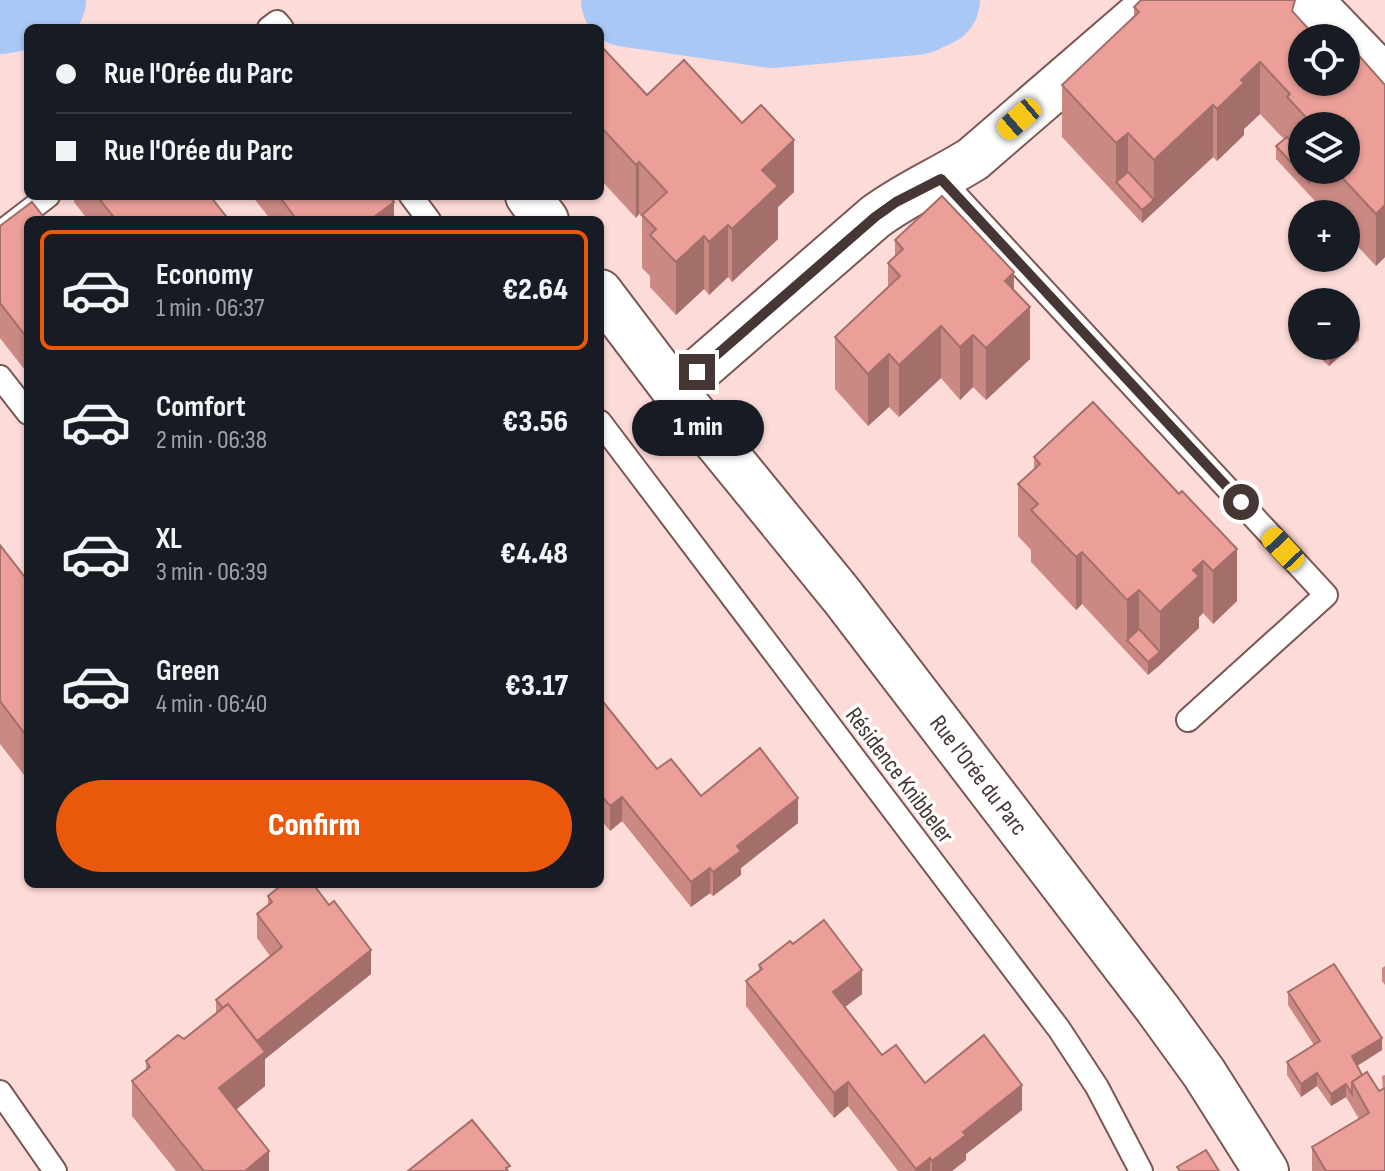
<!DOCTYPE html>
<meta charset="utf-8">
<style>
:root{--surface:#171b24;--page:#20242c;--text:#f1f3f6;--muted:#9ea1a6;--line:#363941;--accent:#ea580c}
body{margin:0;font-family:"Sofia Sans Condensed",sans-serif;background:var(--page);color:var(--text);height:100vh;display:flex;flex-direction:column;font-size:30px;white-space:nowrap}
*{box-sizing:border-box;margin:0}
p{font-size:26px;color:var(--muted)}
.icon{flex:none;width:44px;height:44px;fill:none;stroke:currentColor;stroke-width:2;stroke-linecap:round;stroke-linejoin:round}
.map{position:relative;flex:1;overflow:hidden}
.drawer{position:absolute;left:24px;top:216px;width:580px;height:672px;display:flex;flex-direction:column;background:var(--surface);border-radius:12px;box-shadow:0 2px 6px #0004}
.drawer>*{flex:none}
.hud{position:absolute;left:24px;top:24px;width:580px;height:176px;border-radius:12px;box-shadow:0 2px 6px #0004;display:grid;align-content:center;height:176px;padding:0 32px;background:var(--surface)}
.fabs{position:absolute;left:1288px;top:24px;display:grid;gap:16px}
.fabs a{display:grid;place-items:center;width:72px;height:72px;border-radius:50%;background:var(--surface);box-shadow:0 2px 6px #0004;font-size:40px}
.end{position:absolute;width:36px;height:36px;margin:-18px;border:10px solid #463634;background:#fff;box-shadow:0 0 0 4px #fff}
.from{border-radius:50%}
.bubble{position:absolute;height:56px;border-radius:28px;background:var(--surface);box-shadow:0 2px 6px #0004;font-size:26px;font-weight:800;line-height:56px;text-align:center}
.car{position:absolute;width:24px;height:48px;margin:-24px -12px;border-radius:10px;box-shadow:0 0 6px 2px #0007;background:linear-gradient(#f5c518 24%,#345 0 40%,#f5c518 0 76%,#345 0 86%,#f5c518 0)}
.hud b{display:flex;align-items:center;gap:28px;height:76px;font-size:30px}
.hud b+b{border-top:2px solid var(--line)}
.hud i{width:20px;height:20px;background:var(--text)}
ul{padding:14px 0 0;list-style:none}
li{display:flex;align-items:center;gap:24px;height:120px;margin:0 16px 12px;padding:0 16px;border:4px solid transparent;border-radius:12px}
li div{flex:1}
li b{display:block;font-size:30px}
li em{font-style:normal;font-weight:800}
li.current{border-color:var(--accent)}
li>.icon{width:72px;height:72px;stroke-width:1.5}
.button{display:flex;gap:16px;margin-top:auto;padding:16px 32px}
.button a{flex:1;height:92px;border-radius:48px;background:var(--accent);color:#fff;font-size:32px;font-weight:800;line-height:92px;text-align:center}
.map>svg:first-child{display:block}
</style>
<div class="map">
<svg width="1385" height="1171" viewBox="0 0 1385 1171">
<rect width="100%" height="100%" fill="#fddbd8"/>
<g fill="none" stroke-linecap="round" stroke-linejoin="round">
<g stroke="#a9c8f6" stroke-width="94">
<polyline points="628,0 773,21 916,8 933,0"/>
<polyline points="0,7 39,0"/>
</g>
<g stroke="#7b5754" stroke-width="26">
<g id="lane">
<polyline points="269,28 277,22 282,28"/>
<polyline points="941,179 1326,595 1188,720"/>
<polyline points="411,196 429,220"/>
<polyline points="0,233 48,196"/>
<polyline points="0,377 28,413"/>
<polyline points="600,422 1059,1029 1097,1087 1141,1171"/>
<polyline points="0,1092 55,1171"/>
</g>
</g>
<g stroke="#7b5754" stroke-width="48">
<g id="street">
<polyline points="1310,0 1385,78"/>
<polyline points="528,196 546,220"/>
<path id="s1" d="M 600,292 L 675,391 L 842,596 L 1157,1008 L 1204,1073 L 1266,1171"/>
<path d="M 675,391 L 875,217 C 906,194 941,179 973,159 L 1157,0"/>
</g>
</g>
<use href="#lane" stroke="#fff" stroke-width="22"/>
<use href="#street" stroke="#fff" stroke-width="44"/>
</g>
<g fill="#ca8983" fill-rule="evenodd">
<path d="M 1134,7 L 1296,15 L 1315,36 L 1385,85 L 1385,257 L 1376,266 L 1346,234 L 1346,214 L 1327,214 L 1276,159 L 1276,146 L 1284,139 L 1260,114 L 1244,129 L 1244,135 L 1217,161 L 1213,157 L 1142,223 L 1062,137 L 1062,85 L 1134,17 ZM 1302,126 L 1346,126 L 1346,170 L 1302,170 Z"/>
<polygon points="600,45 647,95 794,192 778,207 778,239 732,282 728,277 709,295 704,289 676,315 650,287 650,276 642,268 642,217 639,214 636,218 600,179"/>
<polygon points="74,196 210,196 229,220 88,220 74,202"/>
<polygon points="252,196 389,196 394,220 271,220"/>
<polygon points="28,220 28,374 0,338 0,226"/>
<polygon points="895,240 1014,290 1030,359 986,400 973,387 960,400 941,378 899,417 889,407 868,426 835,389 835,337 888,288 888,263 895,257"/>
<polygon points="1359,340 1329,366 1321,359 1321,346"/>
<polygon points="1093,402 1237,601 1213,624 1203,613 1199,617 1199,628 1148,675 1082,604 1076,610 1031,562 1031,550 1018,536 1018,484 1034,469 1034,457"/>
<polygon points="0,545 28,581 28,780 0,744"/>
<polygon points="600,698 657,769 701,796 798,823 741,868 741,875 713,896 710,893 691,907 622,821 610,831 600,819"/>
<polygon points="268,896 371,974 265,1059 265,1086 236,1110 269,1171 176,1171 132,1116 132,1081 146,1069 146,1061 184,1039 216,1013 216,1000 270,956 257,938 257,914 268,905"/>
<polygon points="793,944 862,994 845,1007 882,1055 925,1083 1022,1110 966,1154 966,1160 952,1171 898,1171 848,1106 834,1118 746,1006 746,981 759,971 759,965"/>
<polygon points="1385,966 1385,985 1382,981 1382,968"/>
<polygon points="1288,992 1382,1050 1357,1066 1362,1075 1379,1091 1383,1090 1382,1076 1385,1075 1385,1171 1312,1171 1312,1147 1359,1119 1346,1097 1331,1106 1317,1086 1301,1097 1287,1075 1287,1062 1314,1045 1288,1005"/>
</g>
<g fill="#a46f6a">
<polygon points="1260,62 1260,114 1244,129 1244,135 1217,161 1217,109 1241,80"/>
<polygon points="1213,105 1213,157 1142,223 1142,210 1154,200 1154,160"/>
<polygon points="1128,133 1128,185 1116,182 1116,143"/>
<polygon points="794,140 794,192 778,207 778,239 732,282 732,229 762,170"/>
<polygon points="639,162 639,214 636,218 636,165"/>
<polygon points="394,202 394,220 370,220"/>
<polygon points="1385,205 1385,257 1376,266 1376,214"/>
<polygon points="728,225 728,277 709,295 709,242"/>
<polygon points="704,236 704,289 676,315 676,262"/>
<polygon points="1014,272 1014,322 1030,307 1030,359 986,400 986,348 1005,281"/>
<polygon points="941,326 941,378 899,417 899,365"/>
<polygon points="1359,327 1359,340 1329,366 1329,354 1338,346 1346,346 1346,339"/>
<polygon points="973,335 973,387 960,400 960,347"/>
<polygon points="889,354 889,407 868,426 868,374"/>
<polygon points="1237,549 1237,601 1213,624 1213,571"/>
<polygon points="1082,552 1082,604 1076,610 1076,557"/>
<polygon points="1203,561 1203,613 1199,617 1199,628 1160,665 1160,612 1193,570"/>
<polygon points="1139,590 1139,642 1127,640 1127,652 1127,600"/>
<polygon points="1160,652 1160,665 1148,675 1148,662"/>
<polygon points="622,797 622,821 610,831 610,806"/>
<polygon points="798,798 798,823 741,868 741,875 713,896 713,872 737,846"/>
<polygon points="710,868 710,893 691,907 691,882"/>
<polygon points="371,950 371,974 265,1059 265,1086 219,1123 219,1088 252,1045"/>
<polygon points="862,970 862,994 833,1016 833,992"/>
<polygon points="1382,1038 1382,1050 1352,1069 1352,1056"/>
<polygon points="1317,1073 1317,1086 1301,1097 1301,1084"/>
<polygon points="848,1082 848,1106 834,1118 834,1093"/>
<polygon points="1346,1084 1346,1097 1331,1106 1331,1094"/>
<polygon points="1022,1085 1022,1110 966,1154 966,1160 952,1171 932,1171 932,1161 963,1132"/>
<polygon points="269,1151 269,1171 245,1171"/>
<polygon points="930,1158 930,1171 916,1171 916,1169"/>
</g>
<g fill="#eb9f98" stroke="#a46f6a" stroke-width="2">
<polygon points="1141,0 1295,0 1292,11 1315,36 1327,25 1339,38 1302,38 1302,82 1346,82 1346,41 1385,85 1385,205 1376,214 1335,170 1346,170 1346,126 1314,126 1287,97 1290,94 1260,62 1241,80 1244,83 1217,109 1213,105 1154,160 1128,133 1116,143 1062,85 1139,12 1134,7"/>
<polygon points="600,45 647,95 684,60 742,123 761,105 794,140 762,170 778,186 732,229 728,225 709,242 704,236 676,262 650,235 656,229 642,215 667,192 639,162 636,165 600,126"/>
<polygon points="1287,137 1302,153 1302,170 1309,170 1309,182 1276,146"/>
<polygon points="1128,172 1154,200 1142,210 1116,182"/>
<polygon points="97,196 210,196 229,220 116,220"/>
<polygon points="279,196 389,196 394,202 370,220 297,220"/>
<polygon points="942,196 1014,272 1005,281 1030,307 986,348 973,335 960,347 941,326 899,365 889,354 868,374 835,337 900,276 888,263 903,249 895,240"/>
<polygon points="32,202 46,220 28,220 28,339 0,303 0,226"/>
<polygon points="1350,319 1359,327 1346,339 1346,323"/>
<polygon points="1322,346 1338,346 1329,354"/>
<polygon points="1093,402 1179,494 1182,491 1237,549 1213,571 1203,561 1193,570 1199,576 1160,612 1139,590 1127,600 1082,552 1076,557 1031,510 1038,504 1018,484 1040,464 1034,457"/>
<polygon points="0,545 28,581 28,738 0,701"/>
<polygon points="1139,629 1160,652 1148,662 1127,640"/>
<polygon points="600,698 657,769 671,759 701,796 760,748 798,798 737,846 741,851 713,872 710,868 691,882 622,797 610,806 600,794"/>
<polygon points="283,884 313,884 329,905 334,901 371,950 257,1041 228,1004 223,1008 216,1000 282,947 257,914 272,902 268,896"/>
<polygon points="824,920 862,970 833,992 882,1055 896,1045 925,1083 984,1035 1022,1085 963,1132 966,1135 932,1161 930,1158 916,1169 848,1082 834,1093 746,981 762,969 759,965 790,941 793,944"/>
<polygon points="1334,964 1382,1038 1352,1056 1362,1075 1352,1082 1352,1094 1346,1084 1331,1094 1317,1073 1301,1084 1287,1062 1320,1041 1288,992"/>
<polygon points="228,1004 265,1052 219,1088 269,1151 245,1171 204,1171 132,1081 150,1067 146,1061 178,1035 184,1039"/>
<polygon points="1367,1072 1379,1091 1385,1088 1385,1171 1326,1171 1312,1147 1369,1113 1352,1082"/>
<polygon points="472,1120 510,1166 506,1168 508,1171 408,1171"/>
<polygon points="1206,1150 1219,1171 1180,1171 1177,1167"/>
</g>
<g fill="none" stroke-linecap="round" stroke-linejoin="round">
<polyline stroke="#463634" stroke-width="10" points="697,372 875,217 896,202 941,179 1241,502"/>
</g>
<g text-anchor="middle" stroke-width="7" stroke-linejoin="round" paint-order="stroke">
<g font-size="24" fill="#463634" stroke="#fff">
<text transform="translate(900 775) rotate(53)" y="8">Résidence Knibbeler</text>
<text dy="8" stroke="none"><textPath href="#s1" startOffset="614">Rue l'Orée du Parc</textPath></text>
</g>
</g>
</svg>
<div class="fabs">
<a><svg class="icon" aria-label="locate" viewBox="0 0 24 24"><circle cx="12" cy="12" r="6"/><path d="M12 2v4M12 18v4M2 12h4M18 12h4"/></svg></a>
<a><svg class="icon" aria-label="layers" viewBox="0 0 24 24"><path d="M12 4l9 5-9 5-9-5zM3 14l9 5 9-5"/></svg></a>
<a>+</a>
<a>−</a>
</div>
<i class="end from" style="left:1241px;top:502px"></i>
<i class="end" style="left:697px;top:372px"></i>
<div class="bubble" style="left:632px;top:400px;width:132px">1 min</div>
<i class="car" style="left:1019px;top:119px;rotate:229deg"></i>
<i class="car" style="left:1283px;top:549px;rotate:317deg"></i>
<div class="hud">
<b><i class="from"></i>Rue l'Orée du Parc</b>
<b><i></i>Rue l'Orée du Parc</b>
</div>
<section class="drawer">
<ul>
<li class="current"><svg class="icon" aria-label="car" viewBox="0 0 24 24"><path d="M5 17H2v-5l4-1 3-4h7l3 4 3 1v5h-3M9 17h6M6 11h13"/><circle cx="7" cy="17" r="2"/><circle cx="17" cy="17" r="2"/></svg><div><b>Economy</b><p>1 min · 06:37</p></div><em>€2.64</em></li>
<li><svg class="icon" aria-label="car" viewBox="0 0 24 24"><path d="M5 17H2v-5l4-1 3-4h7l3 4 3 1v5h-3M9 17h6M6 11h13"/><circle cx="7" cy="17" r="2"/><circle cx="17" cy="17" r="2"/></svg><div><b>Comfort</b><p>2 min · 06:38</p></div><em>€3.56</em></li>
<li><svg class="icon" aria-label="car" viewBox="0 0 24 24"><path d="M5 17H2v-5l4-1 3-4h7l3 4 3 1v5h-3M9 17h6M6 11h13"/><circle cx="7" cy="17" r="2"/><circle cx="17" cy="17" r="2"/></svg><div><b>XL</b><p>3 min · 06:39</p></div><em>€4.48</em></li>
<li><svg class="icon" aria-label="car" viewBox="0 0 24 24"><path d="M5 17H2v-5l4-1 3-4h7l3 4 3 1v5h-3M9 17h6M6 11h13"/><circle cx="7" cy="17" r="2"/><circle cx="17" cy="17" r="2"/></svg><div><b>Green</b><p>4 min · 06:40</p></div><em>€3.17</em></li>
</ul>
<div class="button"><a>Confirm</a></div>
</section>
</div>
